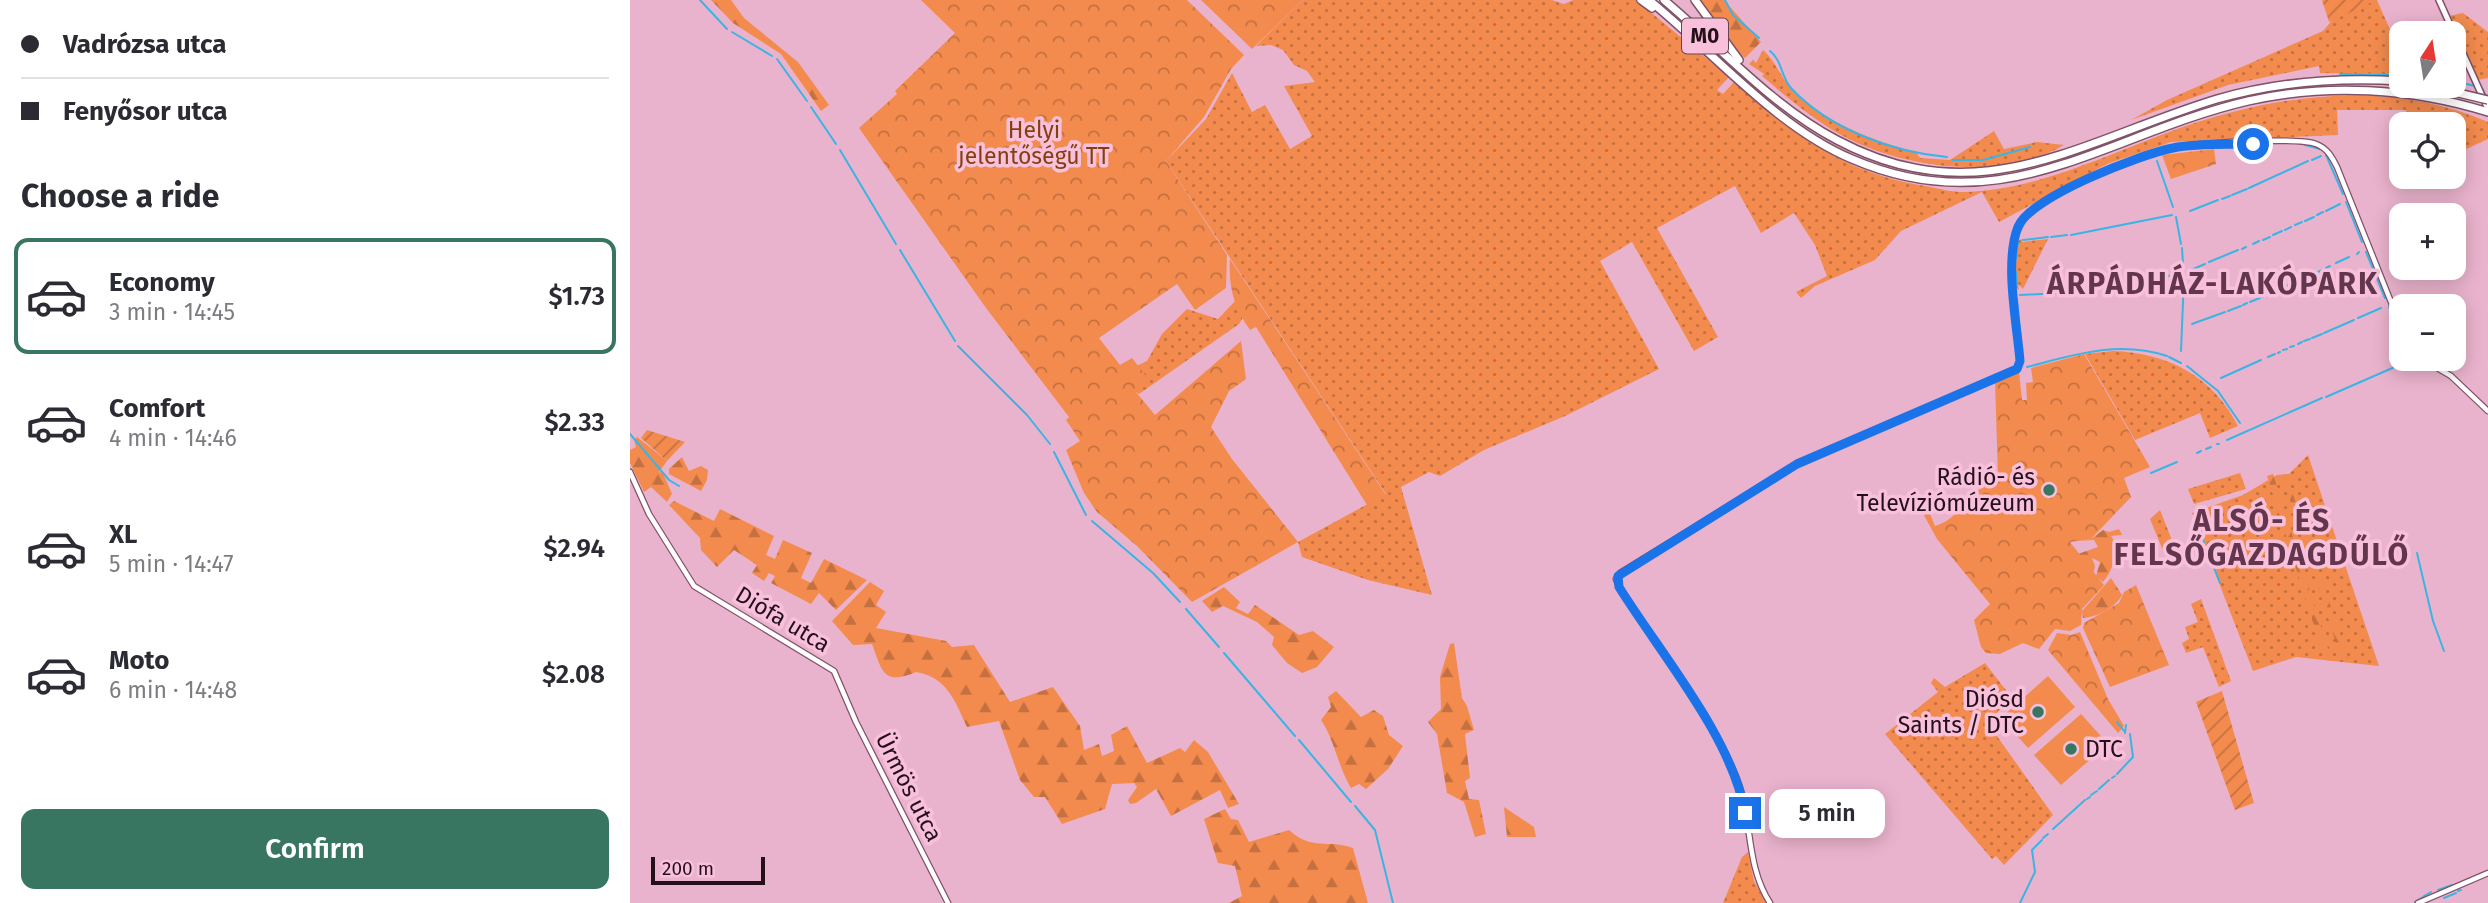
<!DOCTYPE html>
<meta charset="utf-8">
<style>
:root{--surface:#fff;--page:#f2f2f3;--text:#2b2b33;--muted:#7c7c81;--line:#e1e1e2;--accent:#397662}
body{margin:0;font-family:"Fira Sans",sans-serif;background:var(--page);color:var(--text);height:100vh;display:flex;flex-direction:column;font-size:26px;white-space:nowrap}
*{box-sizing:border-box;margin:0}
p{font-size:23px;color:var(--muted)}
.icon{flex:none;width:38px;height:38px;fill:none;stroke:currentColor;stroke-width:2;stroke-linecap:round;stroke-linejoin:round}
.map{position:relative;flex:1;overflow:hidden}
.panel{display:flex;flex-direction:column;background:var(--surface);width:630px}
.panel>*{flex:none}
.top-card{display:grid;align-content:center;height:154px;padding:0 21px;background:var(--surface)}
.needle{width:46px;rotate:12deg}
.fabs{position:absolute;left:1759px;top:21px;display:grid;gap:14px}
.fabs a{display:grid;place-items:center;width:77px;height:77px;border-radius:14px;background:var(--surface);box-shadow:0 4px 18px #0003;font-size:35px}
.scale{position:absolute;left:21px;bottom:18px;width:114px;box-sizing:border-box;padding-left:7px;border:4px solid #24101a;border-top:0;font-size:19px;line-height:24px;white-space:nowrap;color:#24101a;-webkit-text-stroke:5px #f8c0da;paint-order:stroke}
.end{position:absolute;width:32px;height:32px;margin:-16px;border:9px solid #1a73e8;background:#fff;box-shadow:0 0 0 4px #fff}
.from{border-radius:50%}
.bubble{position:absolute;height:49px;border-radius:14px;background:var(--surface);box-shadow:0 4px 18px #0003;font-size:23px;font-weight:600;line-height:49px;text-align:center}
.top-card b{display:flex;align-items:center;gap:24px;height:66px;font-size:26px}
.top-card b+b{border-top:2px solid var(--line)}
.top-card i{width:18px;height:18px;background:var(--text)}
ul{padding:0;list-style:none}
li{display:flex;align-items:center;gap:21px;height:116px;margin:0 14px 10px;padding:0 7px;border:4px solid transparent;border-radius:14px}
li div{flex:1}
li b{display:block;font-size:26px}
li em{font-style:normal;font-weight:600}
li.on{border-color:var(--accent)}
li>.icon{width:63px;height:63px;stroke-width:1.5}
h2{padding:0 21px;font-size:32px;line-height:84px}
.button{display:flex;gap:14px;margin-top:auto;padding:14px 21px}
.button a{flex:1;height:80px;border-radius:14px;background:var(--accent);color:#fff;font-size:28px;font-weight:600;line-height:80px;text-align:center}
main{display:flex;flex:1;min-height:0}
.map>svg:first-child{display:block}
</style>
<main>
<section class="panel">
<div class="top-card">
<b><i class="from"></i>Vadrózsa utca</b>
<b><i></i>Fenyősor utca</b>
</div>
<h2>Choose a ride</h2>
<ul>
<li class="on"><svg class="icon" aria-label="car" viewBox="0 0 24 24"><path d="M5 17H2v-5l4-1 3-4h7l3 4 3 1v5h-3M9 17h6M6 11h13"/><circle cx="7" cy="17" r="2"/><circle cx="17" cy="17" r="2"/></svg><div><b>Economy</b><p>3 min · 14:45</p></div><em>$1.73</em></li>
<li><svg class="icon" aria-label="car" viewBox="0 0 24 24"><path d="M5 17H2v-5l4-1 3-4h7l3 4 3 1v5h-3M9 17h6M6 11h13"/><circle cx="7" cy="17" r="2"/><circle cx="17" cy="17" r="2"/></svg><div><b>Comfort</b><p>4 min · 14:46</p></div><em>$2.33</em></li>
<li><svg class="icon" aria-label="car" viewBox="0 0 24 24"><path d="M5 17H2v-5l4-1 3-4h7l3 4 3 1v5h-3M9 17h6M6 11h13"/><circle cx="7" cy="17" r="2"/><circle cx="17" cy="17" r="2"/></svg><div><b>XL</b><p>5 min · 14:47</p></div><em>$2.94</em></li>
<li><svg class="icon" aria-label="car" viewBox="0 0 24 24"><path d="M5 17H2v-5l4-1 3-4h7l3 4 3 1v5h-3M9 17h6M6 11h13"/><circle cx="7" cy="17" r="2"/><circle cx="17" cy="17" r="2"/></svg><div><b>Moto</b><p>6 min · 14:48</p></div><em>$2.08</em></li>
</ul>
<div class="button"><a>Confirm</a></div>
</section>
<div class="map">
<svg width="1858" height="903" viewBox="0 0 1858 903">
<defs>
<pattern id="grass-dots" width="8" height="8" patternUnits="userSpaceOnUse" patternTransform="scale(1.75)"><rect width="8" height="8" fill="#f38b4e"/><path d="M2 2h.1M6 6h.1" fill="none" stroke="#c57040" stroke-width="1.8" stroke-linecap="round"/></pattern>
<pattern id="forest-firs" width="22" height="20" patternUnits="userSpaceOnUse" patternTransform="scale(1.75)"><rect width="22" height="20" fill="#f38b4e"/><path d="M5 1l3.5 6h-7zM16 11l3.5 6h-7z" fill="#c57040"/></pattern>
<pattern id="park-crowns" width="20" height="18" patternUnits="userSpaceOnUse" patternTransform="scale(1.75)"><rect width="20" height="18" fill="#f38b4e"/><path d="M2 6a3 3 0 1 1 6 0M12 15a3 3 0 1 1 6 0" fill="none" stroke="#c57040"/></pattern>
<pattern id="garden-furrows" width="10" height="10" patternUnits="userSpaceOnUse" patternTransform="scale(1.75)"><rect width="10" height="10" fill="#f38b4e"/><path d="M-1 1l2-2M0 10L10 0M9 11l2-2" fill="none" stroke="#c57040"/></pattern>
</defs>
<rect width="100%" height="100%" fill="#eab3cd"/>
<g fill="url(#grass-dots)">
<path d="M 673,0 L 922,0 L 934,4 L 943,0 L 1006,0 L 1099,77 L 1087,90 L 1093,94 L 1104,82 C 1163,135 1215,173 1295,186 C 1307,188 1320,192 1332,192 C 1405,191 1471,157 1539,132 C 1640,95 1756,77 1858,122 L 1858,139 L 1834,150 L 1824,134 L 1824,124 L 1777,124 L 1776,110 L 1707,110 L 1708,135 L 1541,142 L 1477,164 L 1369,222 L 1352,192 L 1271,231 L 1245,260 L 1185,286 L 1171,298 L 1166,292 L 1197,276 L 1185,245 L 1164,213 L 1131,233 L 1105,186 L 1027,228 L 1088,337 L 1064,351 L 1002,242 L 970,261 L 1029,369 L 935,416 L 854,450 L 810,476 L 799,472 L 771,487 L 802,595 L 738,580 L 672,557 L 668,542 L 756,494 L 536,161 L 576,119 L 602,73 L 622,112 L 635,105 L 660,149 L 682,136 L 654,86 L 685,82 L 677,71 L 664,65 L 653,50 L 641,45 L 626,46 Z"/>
<polygon points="1730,0 1747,0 1766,43 1771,46 1771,71 1759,66 1768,74 1690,73 1689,66 1598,85 1501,120 1537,100 1693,31 1710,11"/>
<polygon points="1833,13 1858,32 1858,78 1848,80 1819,16"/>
<path d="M 1133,50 C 1146,61 1150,77 1162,89 C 1195,123 1241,140 1286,152 L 1290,158 L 1320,160 L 1364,131 L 1374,149 L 1407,142 L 1434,145 C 1375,180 1281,170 1219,139 C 1187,123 1159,99 1132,76 L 1134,74 L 1119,64 L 1123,60 L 1126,63 Z"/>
<polygon points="1392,239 1392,242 1418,239 1393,289 1388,284 1389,290 1385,288 1387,241"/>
<polygon points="608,298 614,316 609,324 509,394 499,388 502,368 517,361 532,334 557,309 588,319"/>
<path d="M 1483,351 C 1537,353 1582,375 1608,426 L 1580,438 L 1570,413 L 1505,440 L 1455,354 Z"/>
<polygon points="1678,455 1749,666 1666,657 1623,671 1562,513 1613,495 1647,475 1659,474"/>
<polygon points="1610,473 1616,489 1564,504 1558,489"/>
<polygon points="1530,510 1545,548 1534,553 1520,519"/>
<polygon points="1571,599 1601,681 1589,687 1573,647 1556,653 1552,643 1559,639 1555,627 1568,622 1561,604"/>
<polygon points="1355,663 1382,698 1357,722 1423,815 1374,865 1366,856 1362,859 1255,734 1308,692 1301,683 1304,678 1315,687"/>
<polygon points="1118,852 1124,881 1136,903 1093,903 1112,857"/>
</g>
<g fill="url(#forest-firs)">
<polygon points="81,0 101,0 114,18 168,62 199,105 191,111 151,54 103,23"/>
<polygon points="1069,0 1094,0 1131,42 1115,58 1098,43"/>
<polygon points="7,437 37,461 29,472 33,473 42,494 37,502 21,487 14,492 0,463 0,450 6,447 4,440"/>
<polygon points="52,457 59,471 71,466 78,470 77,480 71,491 39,474 39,469"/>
<polygon points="1643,474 1701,658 1694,657 1637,476"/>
<polygon points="1656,474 1718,658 1711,658 1652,475"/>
<polygon points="44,501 84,521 90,509 144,536 136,555 145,559 153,540 182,553 171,578 181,583 194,559 237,580 206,610 189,593 181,604 141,583 145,576 139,573 134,581 122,573 127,565 104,550 87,567 71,550 70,538 39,505"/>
<path d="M 1489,529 L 1492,535 L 1481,536 L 1486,544 L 1483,546 L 1485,549 L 1492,546 C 1483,558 1483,571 1473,582 L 1466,576 L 1470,562 L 1462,558 L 1465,566 L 1463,575 L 1448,554 L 1468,547 L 1464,540 L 1447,541 L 1461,539 L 1473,530 L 1479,532 Z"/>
<path d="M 1481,578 L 1492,595 C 1486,607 1467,617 1453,618 L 1452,611 Z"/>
<path d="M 240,582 L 254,591 L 246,605 L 256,612 L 246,628 L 316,641 L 322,647 L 344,645 L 380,702 L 423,687 L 450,726 L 454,750 L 469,744 L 472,756 L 484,751 L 481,735 L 497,726 L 517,763 L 550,748 L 555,752 L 564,740 L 578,752 L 609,804 L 598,808 L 590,790 L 541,816 L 526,789 L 506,803 L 500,804 L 498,800 L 507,787 L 504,783 L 482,784 L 475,809 L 432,824 L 415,797 L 404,797 L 390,780 L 369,721 L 337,727 C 325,701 317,677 286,672 C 253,686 252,671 242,644 L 223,645 L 202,621 Z"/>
<polygon points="594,587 610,602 606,608 618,614 625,605 669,635 683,631 704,647 687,667 672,673 657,663 642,645 644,637 627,622 593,606 582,612 572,601"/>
<polygon points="824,643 832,698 837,706 844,730 835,734 840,778 835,781 839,799 849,800 856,834 845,837 834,802 817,793 807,734 798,722 811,709 810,677 820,644"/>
<path d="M 706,691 L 731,717 L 744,710 L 753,716 L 759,735 L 773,746 L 758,769 L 736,789 L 729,784 L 721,788 C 707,764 705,741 691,720 L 701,707 L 698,697 Z"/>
<polygon points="874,807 904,827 906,837 877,837"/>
<path d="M 595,809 L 601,819 L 608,820 L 619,842 L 659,830 C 682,851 698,839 723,848 L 738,903 L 599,903 L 612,896 L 605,866 L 588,863 L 574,819 Z"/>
</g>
<g fill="url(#park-crowns)">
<polygon points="291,0 557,0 614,55 601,69 574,117 536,161 597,255 596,288 565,310 547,284 469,338 490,365 502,358 520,381 506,392 525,415 611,341 616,379 599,391 581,427 602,459 668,542 562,602 507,546 467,512 454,493 436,450 450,441 436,420 439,417 356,308 229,128 267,94 265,91 325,33"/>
<polygon points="571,0 673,0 622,49"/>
<polygon points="1584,149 1586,164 1541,179 1532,155"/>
<path d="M 600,259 L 756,495 L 737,505 L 626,327 L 620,330 C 604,308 598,286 600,259 Z"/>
<path d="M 1454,354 L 1520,467 L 1494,478 L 1501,497 L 1461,539 L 1440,542 L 1474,585 L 1452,609 L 1451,625 L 1440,631 L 1425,629 L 1409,649 L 1393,643 L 1370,654 L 1356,653 L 1351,647 L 1344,620 L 1360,604 L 1307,539 L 1289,506 L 1296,504 L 1305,526 C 1330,519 1341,489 1368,477 L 1365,381 L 1389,372 L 1392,400 L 1397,400 L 1396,383 L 1403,382 L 1401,368 Z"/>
<polygon points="1506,585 1539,665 1480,687 1453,628 1454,623 1489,603 1494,592"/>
<polygon points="1450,632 1478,699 1494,726 1488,733 1418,650 1427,633 1441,635"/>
</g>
<g fill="url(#garden-furrows)">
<polygon points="1692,0 1745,0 1745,1 1699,22"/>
<polygon points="17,430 55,442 37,461 11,438"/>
<polygon points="1592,691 1624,803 1605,810 1566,702"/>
</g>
<g fill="#f38b4e">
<polygon points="1418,676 1445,707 1398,748 1371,718"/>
<polygon points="1451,714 1478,744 1431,785 1404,755"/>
</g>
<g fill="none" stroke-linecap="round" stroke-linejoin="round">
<g stroke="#3bb4e4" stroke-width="2">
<polyline points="70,0 97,29"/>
<polyline points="1095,0 1103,15 1129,38"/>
<polyline points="102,32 142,56"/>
<path d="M 1140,51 C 1152,60 1151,77 1161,88 C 1199,129 1262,152 1317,157"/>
<polyline points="147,59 177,101"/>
<polyline points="1710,74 1768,75"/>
<polyline points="1824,81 1845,86"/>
<polyline points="1852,88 1856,96"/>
<polyline points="181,107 206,144"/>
<polyline points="1675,145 1690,149"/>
<polyline points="210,150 266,244"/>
<polyline points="1696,155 1713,194"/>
<polyline points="1322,160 1353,160 1400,147"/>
<polyline points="1682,160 1691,156"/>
<polyline points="1527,161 1543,207"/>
<polyline points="1619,188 1678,161"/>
<polyline points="1602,195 1617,189"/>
<polyline points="1592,199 1600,196"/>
<polyline points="1716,202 1732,242"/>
<polyline points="1560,211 1588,200"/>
<polyline points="1696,211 1710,204"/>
<polyline points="1687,215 1693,212"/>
<polyline points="1546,217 1551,244"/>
<polyline points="1675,221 1684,217"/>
<polyline points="1665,225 1672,222"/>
<polyline points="1655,230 1661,227"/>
<polyline points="1390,231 1395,222"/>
<polyline points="1441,235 1542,215"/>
<polyline points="1643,235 1652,231"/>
<polyline points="1421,237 1437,235"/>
<polyline points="1393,240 1418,237"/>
<polyline points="1633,240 1640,237"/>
<polyline points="1623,244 1629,241"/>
<polyline points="1552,248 1553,264"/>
<polyline points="1612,249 1616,247"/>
<polyline points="270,250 325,341"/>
<polyline points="1736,252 1755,298"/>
<polyline points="1727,254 1729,252"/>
<polyline points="1386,258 1388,243"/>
<polyline points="1579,262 1608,250"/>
<polyline points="1706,263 1719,257"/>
<polyline points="1696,268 1700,266"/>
<polyline points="1561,270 1575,264"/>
<polyline points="1386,272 1387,287"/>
<polyline points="1686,273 1692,270"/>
<polyline points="1676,278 1683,275"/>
<polyline points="1665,283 1672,279"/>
<polyline points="1654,287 1661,284"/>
<polyline points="1452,291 1550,274"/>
<polyline points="1645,291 1652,288"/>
<polyline points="1390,295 1449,292"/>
<polyline points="1633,297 1640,293"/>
<polyline points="1387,299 1393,361"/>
<polyline points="1620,302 1630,298"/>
<polyline points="1613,305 1617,303"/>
<polyline points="1759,307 1771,336"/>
<polyline points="1598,311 1611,306"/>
<polyline points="1728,318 1751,308"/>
<polyline points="1562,324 1595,312"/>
<polyline points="1694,333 1724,320"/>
<polyline points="1682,338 1692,334"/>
<polyline points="1674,341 1680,339"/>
<polyline points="1668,344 1672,342"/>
<polyline points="328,346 397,415 420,444"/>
<polyline points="1660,347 1664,346"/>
<polyline points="1653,350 1657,349"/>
<polyline points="1551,351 1554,277"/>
<polyline points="1648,353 1650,352"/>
<polyline points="1539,357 1551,363"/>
<polyline points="1638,357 1645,354"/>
<polyline points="1557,366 1588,391 1610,423"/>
<path d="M 1397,367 C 1444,355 1488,340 1537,356"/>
<polyline points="1591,378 1631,360"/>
<polyline points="1696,397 1783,359"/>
<polyline points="0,434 39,480 49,486"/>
<polyline points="1597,440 1692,398"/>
<polyline points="1587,444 1589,444"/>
<polyline points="1576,449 1581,447"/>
<polyline points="424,452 456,515"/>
<polyline points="1567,453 1571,451"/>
<polyline points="1521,473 1547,462"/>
<polyline points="1564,517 1590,583"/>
<polyline points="462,521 523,573 550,602"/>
<polyline points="1787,553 1803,621 1814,651"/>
<polyline points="556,609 589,647"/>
<polyline points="594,653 665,736"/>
<polyline points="1487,722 1494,731"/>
<polyline points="1495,733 1496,725"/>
<polyline points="669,740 721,802"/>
<polyline points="1487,774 1503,757 1500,734"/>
<polyline points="1482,778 1485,776"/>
<polyline points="1469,789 1479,780"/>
<polyline points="1461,795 1467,791"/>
<polyline points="1457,799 1460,797"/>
<polyline points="725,806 745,830 763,903"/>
<polyline points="1434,819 1455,800"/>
<polyline points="1423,829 1433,820"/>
<polyline points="1413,838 1418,834"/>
<polyline points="1808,890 1822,885"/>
<polyline points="1828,891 1831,890"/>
<polyline points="1794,896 1801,892"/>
<polyline points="1814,898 1826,893"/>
<polyline points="1785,902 1793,897"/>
<polyline points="1390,903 1405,872 1402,850 1412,840"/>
</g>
<g stroke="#815168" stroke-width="7">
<g id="tertiary">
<polyline points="1792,359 1821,376 1858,411"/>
<polyline points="0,472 19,514 64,586 204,671 226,722 318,903"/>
<path d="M 1140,903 C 1115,864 1123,820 1107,779 C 1083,717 1025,645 989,587 L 986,579 L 990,573 L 1167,464 L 1387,369 L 1390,361 C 1387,324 1373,255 1390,223 C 1404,196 1511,154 1542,148 C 1564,143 1667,137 1686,144 C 1697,148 1702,157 1707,167 L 1771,327"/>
<polyline points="1788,903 1858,873"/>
</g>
</g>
<g stroke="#815168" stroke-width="8">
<polyline id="secondary" points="1809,0 1858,109"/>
</g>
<g stroke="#815168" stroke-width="10">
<g id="trunk">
<polyline points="1011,0 1022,8"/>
<path d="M 1019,0 C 1083,52 1146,127 1222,159 C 1374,225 1476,134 1618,101 C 1697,83 1781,88 1858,112"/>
<path d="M 1034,0 C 1090,47 1142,106 1207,140 C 1350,216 1452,140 1587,99 C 1647,82 1709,77 1771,81"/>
<polyline points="1065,0 1109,60"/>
</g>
</g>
<use href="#tertiary" stroke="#fff" stroke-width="4.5"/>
<use href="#secondary" stroke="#fff" stroke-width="5"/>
<use href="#trunk" stroke="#fff" stroke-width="7"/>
<g stroke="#815168" stroke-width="10" stroke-linecap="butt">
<polyline id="trunk-bridge" points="1799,86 1858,100"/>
</g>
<use href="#trunk-bridge" stroke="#fff" stroke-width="7"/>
</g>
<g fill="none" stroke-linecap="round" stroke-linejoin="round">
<path stroke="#1a73e8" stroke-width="9" d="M 1115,813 C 1102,737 1030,653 989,587 L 988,576 L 1167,464 L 1387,369 L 1390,361 C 1387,324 1374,262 1388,227 C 1400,197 1511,154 1543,148 C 1568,143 1597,145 1623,144"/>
</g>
<g fill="#397662" stroke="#f8c0da" stroke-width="2.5">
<circle cx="1419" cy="490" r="7"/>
<circle cx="1408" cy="712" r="7"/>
<circle cx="1441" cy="749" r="7"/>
</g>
<g text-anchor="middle" stroke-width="7" stroke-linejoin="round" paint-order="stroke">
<rect fill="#f8c0da" stroke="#644554" stroke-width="2" x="1052" y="18.5" width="46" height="35" rx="5"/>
<g font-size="21" font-weight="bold" fill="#24101a">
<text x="1075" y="43">M0</text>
</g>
<g font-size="23" fill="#853f0e" stroke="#f8c0da">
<text x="404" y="138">Helyi<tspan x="404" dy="26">jelentőségű TT</tspan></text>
</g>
<g font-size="23" fill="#24101a" stroke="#f8c0da" text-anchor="end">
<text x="1405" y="485">Rádió- és<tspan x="1405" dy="26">Televíziómúzeum</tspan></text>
<text x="1394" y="707">Diósd<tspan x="1394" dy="26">Saints / DTC</tspan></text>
<text x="1455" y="757" text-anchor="start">DTC</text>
</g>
<g font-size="23" fill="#24101a" stroke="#f8c0da">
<text transform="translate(153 619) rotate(31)" y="8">Diófa utca</text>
<text transform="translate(279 787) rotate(63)" y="8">Ürmös utca</text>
</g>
<g font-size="30" font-weight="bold" letter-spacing="2" fill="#63364d" stroke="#f8c0da">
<text x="1583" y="294">ÁRPÁDHÁZ-LAKÓPARK</text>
<text x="1632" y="531">ALSÓ- ÉS<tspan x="1632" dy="34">FELSŐGAZDAGDŰLŐ</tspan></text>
</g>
</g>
</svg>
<div class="fabs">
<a><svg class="needle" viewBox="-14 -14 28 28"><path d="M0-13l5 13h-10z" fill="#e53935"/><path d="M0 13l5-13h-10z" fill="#7c7c81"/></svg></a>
<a><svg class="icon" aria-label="locate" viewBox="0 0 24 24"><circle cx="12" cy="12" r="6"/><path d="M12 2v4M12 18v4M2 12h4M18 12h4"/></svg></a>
<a>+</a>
<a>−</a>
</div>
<div class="scale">200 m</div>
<i class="end from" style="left:1623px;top:144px"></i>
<i class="end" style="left:1115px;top:813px"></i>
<div class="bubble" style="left:1139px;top:789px;width:116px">5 min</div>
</div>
</main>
